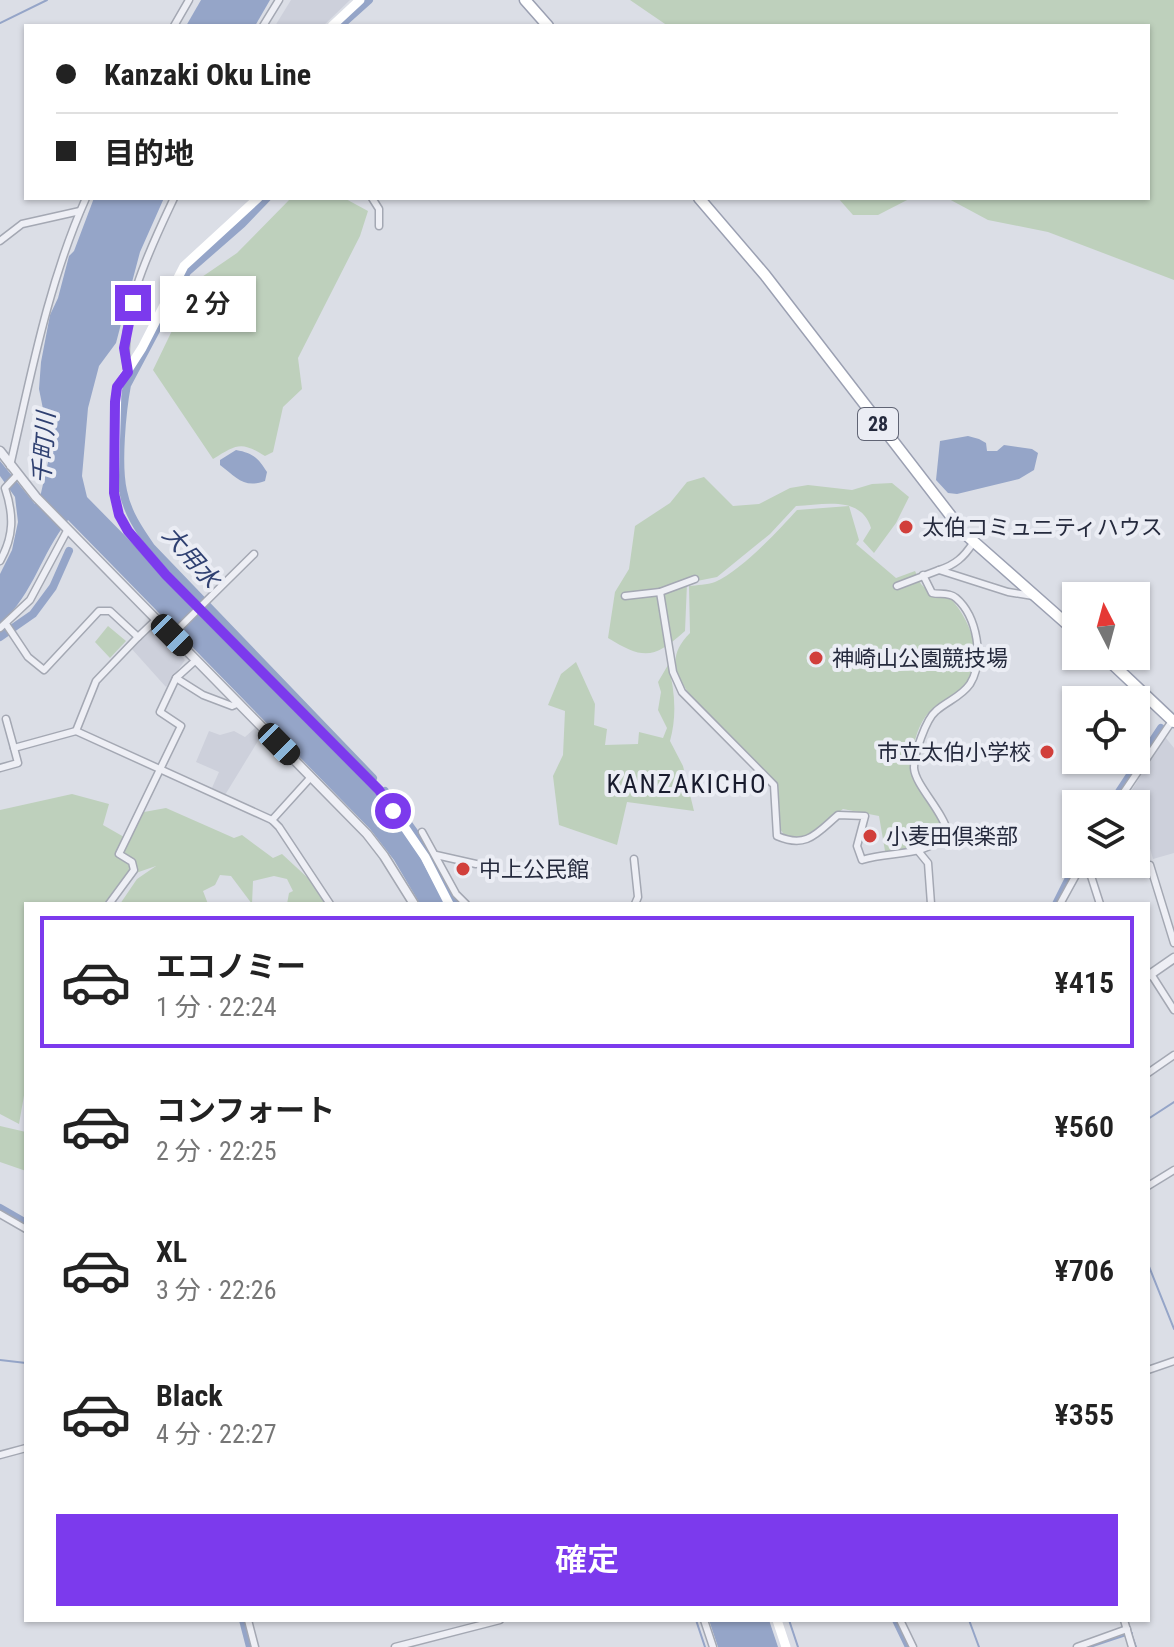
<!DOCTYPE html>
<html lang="ja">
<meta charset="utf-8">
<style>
:root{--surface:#fff;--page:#f6f6f6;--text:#222;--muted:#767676;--line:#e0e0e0;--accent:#7c3aed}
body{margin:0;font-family:"Roboto Condensed","Noto Sans JP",sans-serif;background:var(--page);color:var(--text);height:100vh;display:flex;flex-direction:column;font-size:30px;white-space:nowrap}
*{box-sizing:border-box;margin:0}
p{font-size:26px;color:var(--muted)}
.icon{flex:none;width:44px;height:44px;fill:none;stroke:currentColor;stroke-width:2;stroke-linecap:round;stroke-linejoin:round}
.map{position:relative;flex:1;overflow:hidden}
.panel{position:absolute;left:24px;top:902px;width:1126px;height:720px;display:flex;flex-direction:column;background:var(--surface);border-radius:0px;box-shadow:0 2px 6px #0004}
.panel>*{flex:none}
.hud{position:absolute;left:24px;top:24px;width:1126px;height:176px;border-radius:0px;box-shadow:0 2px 6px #0004;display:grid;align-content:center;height:176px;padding:0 32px;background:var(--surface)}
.needle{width:52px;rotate:354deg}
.fabs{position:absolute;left:1062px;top:582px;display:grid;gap:16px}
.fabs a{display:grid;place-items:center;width:88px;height:88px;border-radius:0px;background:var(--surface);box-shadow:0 2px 6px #0004;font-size:40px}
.end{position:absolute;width:36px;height:36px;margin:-18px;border:10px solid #7c3aed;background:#fff;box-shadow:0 0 0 4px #fff}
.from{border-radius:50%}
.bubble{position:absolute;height:56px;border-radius:0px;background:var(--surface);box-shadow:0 2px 6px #0004;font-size:26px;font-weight:600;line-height:56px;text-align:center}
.car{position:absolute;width:24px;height:48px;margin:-24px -12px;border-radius:10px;box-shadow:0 0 6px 2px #0007;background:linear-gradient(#222 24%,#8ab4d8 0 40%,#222 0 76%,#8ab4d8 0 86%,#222 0)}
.hud b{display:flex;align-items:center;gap:28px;height:76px;font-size:30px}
.hud b+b{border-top:2px solid var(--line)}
.hud i{width:20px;height:20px;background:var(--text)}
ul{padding:14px 0 0;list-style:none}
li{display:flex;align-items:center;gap:24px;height:132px;margin:0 16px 12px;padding:0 16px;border:4px solid transparent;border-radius:0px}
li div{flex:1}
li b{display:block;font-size:30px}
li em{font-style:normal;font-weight:600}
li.current{border-color:var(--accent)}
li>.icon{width:72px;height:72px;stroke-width:1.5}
.primary-button{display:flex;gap:16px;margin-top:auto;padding:16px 32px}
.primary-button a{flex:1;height:92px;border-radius:0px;background:var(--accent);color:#fff;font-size:32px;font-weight:600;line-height:92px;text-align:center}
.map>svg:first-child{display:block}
</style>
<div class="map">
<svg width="1174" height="1647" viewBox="0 0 1174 1647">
<rect width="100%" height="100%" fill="#dbdee6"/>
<g fill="#cdd0db">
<polygon points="291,0 350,0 323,26 275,26"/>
<polygon points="152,629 156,629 185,660 166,687 131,648"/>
<polygon points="255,728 261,736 225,795 211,790 219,772 196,762 209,731 220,735 234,731 245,737"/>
<polygon points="1165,737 1174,748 1174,853 1153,859 1146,834 1136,837 1136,804 1123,804"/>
</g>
<g fill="#bed0bc">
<polygon points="630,0 1174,0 1174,280 1048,232 988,220 947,198 1148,198 1148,26 668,26"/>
<path d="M 291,198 L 344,198 L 368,211 L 360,236 L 298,358 L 302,389 L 283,407 L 273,452 L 265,456 C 241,441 237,444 213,459 L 153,370 L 196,281 L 237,253 Z"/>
<polygon points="838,198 911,198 878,215 853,215"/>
<path d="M 704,477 L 733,506 L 759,504 L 790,488 L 808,485 L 852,490 L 872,484 L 892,483 L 909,497 L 896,523 L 874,553 L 863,541 L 871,528 C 861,495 823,505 796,506 L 770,534 L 717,577 L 687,583 L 685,631 C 654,659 644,660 608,638 L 615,592 L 629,569 L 635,526 L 670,503 L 687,482 Z"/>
<path d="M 849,506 L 859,540 L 856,544 L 896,578 L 915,571 L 921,584 L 934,597 L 950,598 C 972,621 988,665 960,691 C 955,697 945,700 939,704 C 925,712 917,729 914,745 C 913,752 910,762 911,769 C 914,795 951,813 938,840 L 909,851 L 885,851 L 879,816 L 843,809 L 803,838 L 785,836 L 780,829 L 776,784 L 694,700 C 675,676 666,657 690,633 L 689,586 C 697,585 707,585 715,582 C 741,571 778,531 797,510 Z"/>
<polygon points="108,626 126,641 110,658 95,642"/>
<path d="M 576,662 L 595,704 L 594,725 L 607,729 L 605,745 L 638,744 L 639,732 L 663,738 L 667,728 L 658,710 L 661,692 L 658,682 L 668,665 C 675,690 677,716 670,741 L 683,766 L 694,811 L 627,802 L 617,845 L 559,825 L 553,776 L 563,755 L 565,711 L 548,705 L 561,674 Z"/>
<polygon points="72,794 109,804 103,825 124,837 144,812 166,808 234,838 242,835 273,858 282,854 309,879 325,904 287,904 289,893 293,891 287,879 274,876 253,881 252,904 231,876 220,875 215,885 203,891 208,904 120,904 137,879 156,866 130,875 111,904 26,904 26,1084 19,1124 0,1114 0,810"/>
<polygon points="0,1126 26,1132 26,1171 0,1162"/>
</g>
<g fill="#95a5c8">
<polygon points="201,0 270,0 255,26 186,26"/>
<path d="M 94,198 L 164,198 L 140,252 L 116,343 L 99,366 L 88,408 L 82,476 L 87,497 L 374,789 L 419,855 L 445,904 L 420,904 L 394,860 L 370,829 L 68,520 C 41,554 35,591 0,625 L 0,574 L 12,550 L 18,522 L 15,497 L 0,476 L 0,461 L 35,504 L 41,493 L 51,449 L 39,389 L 41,362 L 50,315 L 58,298 L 69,256 L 74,251 Z"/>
<polygon points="968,436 979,439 986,443 987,451 997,451 1004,445 1032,449 1038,453 1034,470 1019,479 957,494 948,493 936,480 940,441"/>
<path d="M 236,450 C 252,453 258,457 267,472 L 265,481 C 244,489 236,477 220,465 L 220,460 Z"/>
<polygon points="709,1620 769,1620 778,1647 718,1647"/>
</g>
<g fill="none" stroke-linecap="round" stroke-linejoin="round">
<g stroke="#95a5c8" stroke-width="2">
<polyline points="0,23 47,0"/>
<polyline points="1148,1119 1174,1102"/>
<polyline points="1148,1264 1174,1329"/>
<polyline points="0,1360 26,1363"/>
<polyline points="696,1620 705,1647"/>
<polyline points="789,1620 798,1647"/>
<polyline points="969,1620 979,1647"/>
<polyline points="1127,1621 1136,1647"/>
<polyline points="1090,1647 1132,1633"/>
</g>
<g stroke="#95a5c8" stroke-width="8">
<polyline points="340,26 369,0"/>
<path d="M 267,198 L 242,224 L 187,272 L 127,385 C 122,411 117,465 123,491 C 127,512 139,530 151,547 L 373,778"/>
<polyline points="0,637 33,614 53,587 69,551"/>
<polyline points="385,791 430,854 452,897 459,904"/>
<polyline points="1111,804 1161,728"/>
<polyline points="1056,904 1076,864"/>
<polyline points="0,1208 26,1223"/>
<polyline points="243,1620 250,1647"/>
<polyline points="896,1620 909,1647"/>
</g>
<g stroke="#a4a8b3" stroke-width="9">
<g id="minor">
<polyline points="174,26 189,0"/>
<polyline points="263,26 279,0"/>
<polyline points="372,198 379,209 379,226"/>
<polyline points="0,241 22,224 80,211"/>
<path d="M 127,369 C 119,311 150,249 174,198"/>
<path d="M 10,466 C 31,375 48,283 86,198"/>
<path d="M 0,561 C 14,536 14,515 5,488 L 18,474"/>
<path d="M 939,570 C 955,565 964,557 973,543"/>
<polyline points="897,586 939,570 1008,592 1033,596"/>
<path d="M 660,592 L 673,672 L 682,692 L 774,785 L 777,836 C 807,849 817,833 838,815 L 865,816 L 857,846 L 862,860 C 892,850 923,859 948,833 C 943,811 915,785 914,768 C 914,754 926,719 936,711 C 947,701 961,697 970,684 C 985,660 977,616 956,598 C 949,592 940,595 932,593 L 923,575"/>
<polyline points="625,596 660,592 695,579"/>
<polyline points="6,624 28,657 44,670 99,611 110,611 138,637 96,681 76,731 272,820 279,827 330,904"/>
<polyline points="0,628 30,600 68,529"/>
<polyline points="172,635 254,554"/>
<polyline points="138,637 157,619"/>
<polyline points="176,678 203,695 232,706 239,703"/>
<polyline points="6,719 14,748"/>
<polyline points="0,768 18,763 14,748 76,731"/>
<polyline points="1116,804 1172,721"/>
<polyline points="272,820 311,777"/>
<polyline points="422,832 456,894 466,904"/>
<polyline points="919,852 928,863 931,904"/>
<polyline points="436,855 476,864"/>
<polyline points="634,859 638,897 635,904"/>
<polyline points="1150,865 1174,943"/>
<polyline points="1081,867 1091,876 1100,904"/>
<polyline points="109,904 134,870 132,862 119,854 181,726 160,712 176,678 196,660"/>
<polyline points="1060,904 1082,864"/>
<polyline points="1151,974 1174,1010"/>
<polyline points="1148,1073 1174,1055"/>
<polyline points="1148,1186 1174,1170"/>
<polyline points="0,1214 26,1229"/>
<polyline points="1148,1370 1174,1361"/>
<polyline points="0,1455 26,1448"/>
<polyline points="248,1620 255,1647"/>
<polyline points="704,1620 713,1647"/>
<polyline points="900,1620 913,1647"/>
<polyline points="1124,1620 1132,1647"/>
<polyline points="395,1647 500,1620"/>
<polyline points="1077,1647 1127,1629"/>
</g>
</g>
<g stroke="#a4a8b3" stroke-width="11">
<g id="tertiary">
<polyline points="0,451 36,497 367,834 384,856 414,904"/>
<polyline points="1148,976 1174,958"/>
</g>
</g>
<g stroke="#9ba0b2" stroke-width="13">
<g id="primary">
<polyline points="525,0 548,26"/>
<polyline points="699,198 765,275 964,533 1076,632"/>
<polyline points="1104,656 1174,722"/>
</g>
</g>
<use href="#minor" stroke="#eeeff5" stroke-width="6"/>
<use href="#tertiary" stroke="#eeeff5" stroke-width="8"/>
<g stroke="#fff" stroke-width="9">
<polyline points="332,26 360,0"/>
<polyline points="258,198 184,266 142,348 117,387 114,493 119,515 128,531 166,575 379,790 425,857 449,904"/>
<polyline points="777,1620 786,1647"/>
</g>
<use href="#primary" stroke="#fff" stroke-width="10"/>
</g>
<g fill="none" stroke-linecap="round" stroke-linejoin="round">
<polyline stroke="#7c3aed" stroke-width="10" points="133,303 124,348 128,372 117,387 115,402 114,493 119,515 128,531 166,575 379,790 393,811"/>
</g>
<g fill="#d13f3b" stroke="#ebedf4" stroke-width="3">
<circle cx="906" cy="527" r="8"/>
<circle cx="816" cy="658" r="8"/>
<circle cx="1047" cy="752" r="8"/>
<circle cx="870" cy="836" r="8"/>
<circle cx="463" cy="869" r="8"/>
</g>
<g text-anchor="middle" stroke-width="8" stroke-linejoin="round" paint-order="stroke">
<rect fill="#ebedf4" stroke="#606474" stroke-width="2" x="858" y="408" width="40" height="32" rx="6"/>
<g font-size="20" font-weight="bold" fill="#252a3d">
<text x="878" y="431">28</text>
</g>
<g font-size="22" fill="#252a3d" stroke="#ebedf4" text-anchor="start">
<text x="922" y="535">太伯コミュニティハウス</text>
<text x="832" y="666">神崎山公園競技場</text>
<text x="1031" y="760" text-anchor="end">市立太伯小学校</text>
<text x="886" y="844">小麦田倶楽部</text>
<text x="479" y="877">中上公民館</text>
</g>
<g font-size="24" font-style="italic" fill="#2f4071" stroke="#ebedf4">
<text transform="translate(44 448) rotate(-86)" y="8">千町川</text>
<text transform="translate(191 557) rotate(49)" y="8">大用水</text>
</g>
<g font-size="26" letter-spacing="2" fill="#181b2d" stroke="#ebedf4">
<text x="687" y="793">KANZAKICHO</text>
</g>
</g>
</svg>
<div class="fabs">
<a><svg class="needle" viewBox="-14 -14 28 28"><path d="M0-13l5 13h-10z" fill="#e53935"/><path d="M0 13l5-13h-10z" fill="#767676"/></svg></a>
<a><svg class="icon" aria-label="locate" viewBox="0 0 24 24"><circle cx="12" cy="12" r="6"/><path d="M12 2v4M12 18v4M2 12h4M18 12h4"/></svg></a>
<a><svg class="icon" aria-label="layers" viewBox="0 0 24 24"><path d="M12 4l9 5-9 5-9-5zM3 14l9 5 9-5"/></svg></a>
</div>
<i class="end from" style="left:393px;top:811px"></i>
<i class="end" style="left:133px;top:303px"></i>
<div class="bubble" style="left:160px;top:276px;width:96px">2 分</div>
<i class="car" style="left:172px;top:635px;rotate:135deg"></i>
<i class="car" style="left:279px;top:744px;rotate:135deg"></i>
<div class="hud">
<b><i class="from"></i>Kanzaki Oku Line</b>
<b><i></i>目的地</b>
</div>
<section class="panel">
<ul>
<li class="current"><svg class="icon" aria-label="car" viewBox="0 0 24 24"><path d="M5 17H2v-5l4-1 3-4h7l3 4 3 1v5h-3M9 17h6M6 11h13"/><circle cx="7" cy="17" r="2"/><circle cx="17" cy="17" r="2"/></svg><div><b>エコノミー</b><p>1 分 · 22:24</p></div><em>¥415</em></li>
<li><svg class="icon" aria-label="car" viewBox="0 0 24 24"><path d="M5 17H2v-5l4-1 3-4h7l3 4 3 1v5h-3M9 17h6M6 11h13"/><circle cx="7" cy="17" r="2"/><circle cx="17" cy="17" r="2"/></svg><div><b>コンフォート</b><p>2 分 · 22:25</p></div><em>¥560</em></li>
<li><svg class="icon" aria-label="car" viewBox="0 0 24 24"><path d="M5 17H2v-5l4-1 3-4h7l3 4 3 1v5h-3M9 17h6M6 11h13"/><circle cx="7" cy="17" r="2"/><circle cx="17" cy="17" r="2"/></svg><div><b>XL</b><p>3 分 · 22:26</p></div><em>¥706</em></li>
<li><svg class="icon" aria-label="car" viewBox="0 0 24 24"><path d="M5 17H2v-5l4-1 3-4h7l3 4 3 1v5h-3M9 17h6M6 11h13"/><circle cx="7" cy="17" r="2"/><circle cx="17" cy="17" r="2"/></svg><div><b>Black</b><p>4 分 · 22:27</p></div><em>¥355</em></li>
</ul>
<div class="primary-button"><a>確定</a></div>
</section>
</div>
